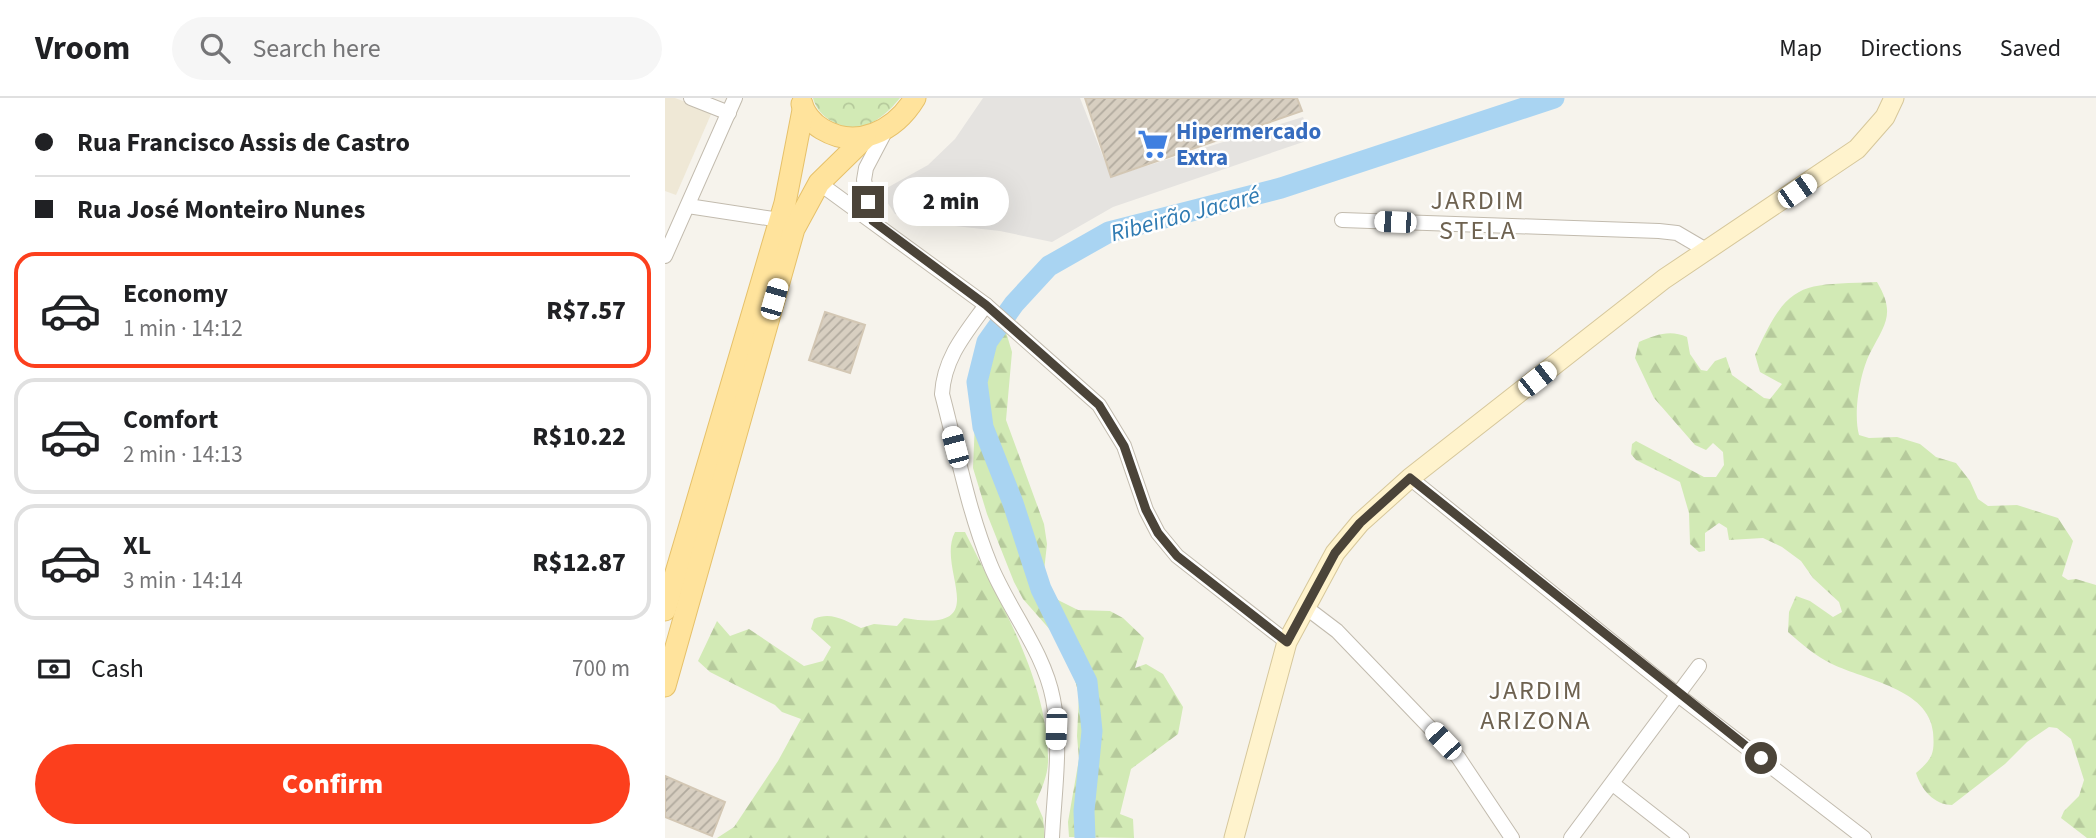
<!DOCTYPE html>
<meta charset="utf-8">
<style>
:root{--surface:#fff;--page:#f6f6f6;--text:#202124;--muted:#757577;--line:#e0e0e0;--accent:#fc3f1d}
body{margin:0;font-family:"Source Sans 3",sans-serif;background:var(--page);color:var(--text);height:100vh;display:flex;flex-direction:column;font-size:26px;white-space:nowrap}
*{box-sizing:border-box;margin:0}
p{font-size:23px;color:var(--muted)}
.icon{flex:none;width:38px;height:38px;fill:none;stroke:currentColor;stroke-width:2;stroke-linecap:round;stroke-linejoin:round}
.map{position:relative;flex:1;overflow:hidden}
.panel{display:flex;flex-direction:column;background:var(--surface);width:665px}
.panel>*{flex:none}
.banner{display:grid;align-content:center;height:154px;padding:0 35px;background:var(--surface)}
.end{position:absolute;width:32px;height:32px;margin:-16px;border:9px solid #4b4439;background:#fff;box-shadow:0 0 0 4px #fff}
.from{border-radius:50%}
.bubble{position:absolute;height:49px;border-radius:24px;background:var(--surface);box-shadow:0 7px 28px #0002;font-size:23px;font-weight:800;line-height:49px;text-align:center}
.car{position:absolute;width:21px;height:42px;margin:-21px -10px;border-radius:9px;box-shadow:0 0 5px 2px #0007;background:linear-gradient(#fff 24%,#345 0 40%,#fff 0 76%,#345 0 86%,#fff 0)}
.banner b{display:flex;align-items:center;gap:24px;height:66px;font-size:26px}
.banner b+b{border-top:2px solid var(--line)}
.banner i{width:18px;height:18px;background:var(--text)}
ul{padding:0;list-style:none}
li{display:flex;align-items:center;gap:21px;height:116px;margin:0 14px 10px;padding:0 21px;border:4px solid var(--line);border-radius:21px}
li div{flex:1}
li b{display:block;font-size:26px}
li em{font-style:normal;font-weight:800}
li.selected{border-color:var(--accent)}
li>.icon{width:63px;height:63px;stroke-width:1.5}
.pay{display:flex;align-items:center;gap:18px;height:77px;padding:0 35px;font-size:26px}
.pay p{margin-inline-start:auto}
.button{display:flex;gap:14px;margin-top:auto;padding:14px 35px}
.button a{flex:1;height:80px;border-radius:42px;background:var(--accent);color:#fff;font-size:28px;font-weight:800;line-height:80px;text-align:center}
header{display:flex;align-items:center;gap:42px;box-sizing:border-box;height:98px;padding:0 35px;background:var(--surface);border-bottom:2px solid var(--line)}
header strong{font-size:33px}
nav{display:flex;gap:38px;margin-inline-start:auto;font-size:24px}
.search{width:490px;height:63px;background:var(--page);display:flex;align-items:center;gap:18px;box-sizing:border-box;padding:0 24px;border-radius:38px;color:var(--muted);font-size:26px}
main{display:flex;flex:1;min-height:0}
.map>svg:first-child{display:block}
</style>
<header>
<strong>Vroom</strong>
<div class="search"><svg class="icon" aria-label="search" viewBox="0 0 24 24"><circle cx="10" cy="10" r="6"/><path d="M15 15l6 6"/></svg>Search here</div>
<nav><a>Map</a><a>Directions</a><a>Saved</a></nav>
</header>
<main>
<section class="panel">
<div class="banner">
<b><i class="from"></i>Rua Francisco Assis de Castro</b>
<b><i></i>Rua José Monteiro Nunes</b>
</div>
<ul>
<li class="selected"><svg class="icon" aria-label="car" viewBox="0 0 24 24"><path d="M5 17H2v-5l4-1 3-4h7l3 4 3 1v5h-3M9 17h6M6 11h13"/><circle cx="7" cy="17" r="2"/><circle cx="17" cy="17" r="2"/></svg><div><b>Economy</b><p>1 min · 14:12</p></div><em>R$7.57</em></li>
<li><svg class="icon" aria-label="car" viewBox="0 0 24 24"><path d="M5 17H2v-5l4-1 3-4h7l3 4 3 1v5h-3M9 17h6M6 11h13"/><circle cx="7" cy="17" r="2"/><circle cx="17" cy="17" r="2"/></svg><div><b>Comfort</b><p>2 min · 14:13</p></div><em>R$10.22</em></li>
<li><svg class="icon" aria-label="car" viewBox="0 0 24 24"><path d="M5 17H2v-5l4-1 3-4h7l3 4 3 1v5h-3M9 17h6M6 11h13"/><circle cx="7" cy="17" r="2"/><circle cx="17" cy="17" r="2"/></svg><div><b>XL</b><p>3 min · 14:14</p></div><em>R$12.87</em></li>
</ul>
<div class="pay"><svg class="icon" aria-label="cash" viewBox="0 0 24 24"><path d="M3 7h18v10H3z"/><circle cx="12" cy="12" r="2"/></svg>Cash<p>700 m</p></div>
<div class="button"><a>Confirm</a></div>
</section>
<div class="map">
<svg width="1431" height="740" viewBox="0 0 1431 740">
<defs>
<pattern id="forest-firs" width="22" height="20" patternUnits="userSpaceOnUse" patternTransform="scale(1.75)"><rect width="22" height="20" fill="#d2eab5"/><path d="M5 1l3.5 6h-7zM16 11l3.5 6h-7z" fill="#b6ca9c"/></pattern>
<pattern id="park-crowns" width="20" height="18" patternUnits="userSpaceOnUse" patternTransform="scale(1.75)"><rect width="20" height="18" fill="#d2eab5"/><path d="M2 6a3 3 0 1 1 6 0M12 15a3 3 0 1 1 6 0" fill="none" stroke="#b6ca9c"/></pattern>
<pattern id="building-hatch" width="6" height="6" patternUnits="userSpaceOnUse" patternTransform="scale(1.75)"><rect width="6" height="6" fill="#d8cfc1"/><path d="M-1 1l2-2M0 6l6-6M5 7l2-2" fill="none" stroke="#b1aa9e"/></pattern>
</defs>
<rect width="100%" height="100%" fill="#f6f3ec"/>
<polygon fill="#efe8d6" points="0,0 10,0 47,14 11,97 0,93"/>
<g fill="url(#forest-firs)">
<path d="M 1212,184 C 1231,216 1220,226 1205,255 C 1195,275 1188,315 1194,337 L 1204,340 L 1232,339 L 1255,346 L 1271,359 L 1291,365 L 1305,383 L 1313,401 L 1323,408 L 1352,407 L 1393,420 L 1408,443 L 1397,478 L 1403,482 L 1411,481 L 1431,487 L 1431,740 L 1422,740 L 1396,720 L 1399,713 L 1414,698 L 1419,682 L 1406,641 L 1392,630 L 1384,629 L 1362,644 L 1340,666 L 1287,707 C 1269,707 1256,691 1251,675 C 1267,661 1270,656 1268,634 C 1264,591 1200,582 1167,566 C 1150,558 1137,546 1123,534 L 1124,514 L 1131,498 L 1145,503 L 1168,519 L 1177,514 L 1174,504 L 1148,480 L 1136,463 L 1117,449 L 1098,440 L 1064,442 L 1062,430 L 1054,425 L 1040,435 L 1040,453 L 1034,454 L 1025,446 L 1024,415 L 1015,384 L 971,362 L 966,356 L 967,346 L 971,343 L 1039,379 L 1051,379 L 1059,367 L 1058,354 L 1048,345 L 1041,352 L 1030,347 L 989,300 L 970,260 L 974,244 C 990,237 1005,231 1022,239 L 1025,256 L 1036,272 L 1042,273 L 1050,263 L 1061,259 L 1067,277 L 1099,300 L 1105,301 L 1117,286 L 1095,274 L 1090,257 C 1124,182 1135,187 1212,184 Z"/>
<polygon points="341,234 347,254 341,322 379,426 382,446 379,473 383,489 393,502 413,512 445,513 458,520 479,540 470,570 481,566 498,576 518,609 513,636 466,671 455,716 468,721 469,740 404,739 403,724 414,661 412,638 414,598 407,569 387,534 358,501 349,484 322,416 308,370 312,276 326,246"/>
<path d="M 290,434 L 300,434 C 334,503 381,578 383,658 C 384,675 377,690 371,704 L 378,720 L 380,740 L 52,740 L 69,729 L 113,663 L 136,621 L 117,614 L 110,607 L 45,574 L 33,563 L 52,523 L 65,538 L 84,531 L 139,568 L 158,563 L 166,549 L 146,531 L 149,521 C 166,513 181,523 196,530 L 209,526 L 232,528 L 239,520 C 332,536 270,472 290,434 Z"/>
</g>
<path fill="url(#park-crowns)" d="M 148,0 L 235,0 C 227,10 214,23 201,27 C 181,35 153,21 148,0 Z"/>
<polygon fill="#e5e3e0" points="318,0 415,0 446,79 638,19 647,41 448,109 387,144 335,133 254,124 230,116 222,104 220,91 263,67 290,41"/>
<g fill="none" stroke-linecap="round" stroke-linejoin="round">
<polyline stroke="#a9d4f2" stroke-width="21" points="420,740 419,713 427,633 422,584 376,491 348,405 318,329 312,284 322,244 349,206 384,168 444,134 616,90 889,0"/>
</g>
<g fill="url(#building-hatch)" stroke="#d3c7b4" stroke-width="2">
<polygon points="420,0 632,0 637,13 446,79"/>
<polygon points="160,214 200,227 185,275 144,262"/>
<polygon points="0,678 60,704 47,738 0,719"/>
</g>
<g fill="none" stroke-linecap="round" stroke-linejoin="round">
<g stroke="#c2bbae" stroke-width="16">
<g id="minor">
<polyline points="26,0 64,15"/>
<polyline points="154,85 321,207 434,307 459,348 481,412 493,435 512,458 622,544"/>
<polyline points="23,108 115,122"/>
<polyline points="677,122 994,133 1012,135 1041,152"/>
<polyline points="208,123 199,82 201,70 222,30"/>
<polyline points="0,158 70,0"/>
<path d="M 321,207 C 300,236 279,260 277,296 C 292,353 303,412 325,466 C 343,511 379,553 388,601 C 397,646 389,695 387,740"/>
<polyline points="745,380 1013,597 1199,740"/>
<polyline points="639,508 672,533 793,659 847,740"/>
<polyline points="948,686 1017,740"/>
<polyline points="906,740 1034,568"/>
</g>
</g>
<g stroke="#d6c79b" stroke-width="21">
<polyline id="secondary" points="569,740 622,544 670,455 695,425 745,380 999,181 1192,51 1220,19 1229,0"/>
</g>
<g stroke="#e6c16a" stroke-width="23">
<g id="primary">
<path d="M 137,6 C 139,15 148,26 157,31 C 192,52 230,33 250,0"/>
<polyline points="0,512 120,105 138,12"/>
<polyline points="0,588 129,131 154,85 200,40"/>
</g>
</g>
<use href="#minor" stroke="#fff" stroke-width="14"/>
<use href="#secondary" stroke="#fff3cd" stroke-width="19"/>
<use href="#primary" stroke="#ffe39c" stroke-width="21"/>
</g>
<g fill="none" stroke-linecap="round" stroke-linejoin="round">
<polyline stroke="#4b4439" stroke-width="9" points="203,104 208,123 321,207 434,307 459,348 481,412 493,435 512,458 622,544 670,455 695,425 745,380 1096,660"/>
</g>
<defs>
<g id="supermarket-bare" transform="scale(2.415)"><path d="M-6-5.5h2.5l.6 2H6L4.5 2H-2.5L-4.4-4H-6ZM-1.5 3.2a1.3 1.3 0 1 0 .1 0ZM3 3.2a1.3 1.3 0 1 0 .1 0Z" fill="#3f7fe0" stroke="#fff" stroke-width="2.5" paint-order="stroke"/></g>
</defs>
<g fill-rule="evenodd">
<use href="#supermarket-bare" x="488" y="46"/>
</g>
<g text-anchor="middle" stroke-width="5" stroke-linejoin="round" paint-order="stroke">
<g font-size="23" font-weight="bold" fill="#366cbe" stroke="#fff" text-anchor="start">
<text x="511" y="41">Hipermercado<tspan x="511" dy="26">Extra</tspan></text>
</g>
<g font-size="24" font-style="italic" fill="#2e7ab2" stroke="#fff">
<text transform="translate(520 116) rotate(-15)" y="8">Ribeirão Jacaré</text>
</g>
<g font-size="26" letter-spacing="2" fill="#6e6250" stroke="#fff">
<text x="813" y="111">JARDIM<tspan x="813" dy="30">STELA</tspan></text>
<text x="871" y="601">JARDIM<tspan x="871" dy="30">ARIZONA</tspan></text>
</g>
</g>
</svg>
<i class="end from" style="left:1096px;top:660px"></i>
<i class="end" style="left:203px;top:104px"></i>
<div class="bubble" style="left:228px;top:79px;width:116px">2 min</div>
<i class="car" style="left:1132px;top:93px;rotate:55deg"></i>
<i class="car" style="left:730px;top:124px;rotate:272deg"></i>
<i class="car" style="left:109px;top:201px;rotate:16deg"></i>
<i class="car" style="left:872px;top:281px;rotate:52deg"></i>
<i class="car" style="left:290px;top:349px;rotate:345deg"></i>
<i class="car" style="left:391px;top:631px;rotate:182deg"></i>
<i class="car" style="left:778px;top:643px;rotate:317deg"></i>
</div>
</main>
